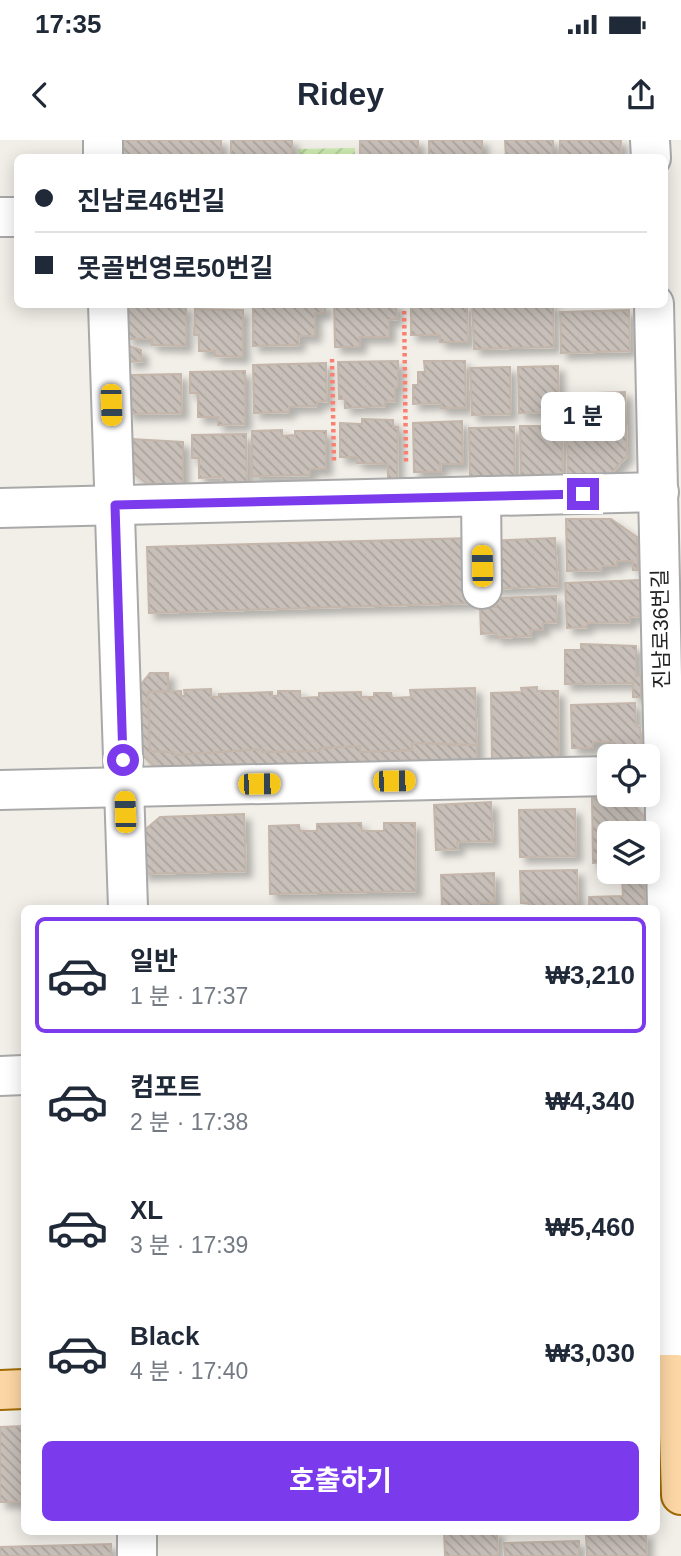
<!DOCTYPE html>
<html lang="ko">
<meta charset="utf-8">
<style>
:root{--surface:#fff;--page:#f6f6f7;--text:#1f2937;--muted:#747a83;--line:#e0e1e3;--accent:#7c3aed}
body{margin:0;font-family:Arial,"Noto Sans KR",sans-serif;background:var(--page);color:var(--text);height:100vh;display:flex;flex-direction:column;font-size:26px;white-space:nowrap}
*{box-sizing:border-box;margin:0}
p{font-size:23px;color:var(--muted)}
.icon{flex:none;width:38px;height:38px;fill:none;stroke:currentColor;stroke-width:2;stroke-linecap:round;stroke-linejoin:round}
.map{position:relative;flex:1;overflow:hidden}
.panel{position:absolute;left:21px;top:765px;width:639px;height:630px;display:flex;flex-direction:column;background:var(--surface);border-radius:10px;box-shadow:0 4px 18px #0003}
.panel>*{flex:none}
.banner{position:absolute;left:14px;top:14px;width:654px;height:154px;border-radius:10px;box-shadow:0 4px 18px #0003;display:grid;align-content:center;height:154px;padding:0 21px;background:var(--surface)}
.tools{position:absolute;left:597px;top:604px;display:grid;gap:14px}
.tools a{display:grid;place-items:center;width:63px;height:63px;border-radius:10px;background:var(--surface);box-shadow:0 4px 18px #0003;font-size:35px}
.end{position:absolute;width:32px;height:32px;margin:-16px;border:9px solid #7c3aed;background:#fff;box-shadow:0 0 0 4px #fff}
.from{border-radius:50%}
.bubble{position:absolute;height:49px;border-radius:10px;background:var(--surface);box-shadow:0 4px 18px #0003;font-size:23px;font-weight:700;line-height:49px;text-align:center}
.car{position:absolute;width:21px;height:42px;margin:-21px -10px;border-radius:9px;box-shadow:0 0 5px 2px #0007;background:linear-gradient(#f5c518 24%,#345 0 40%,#f5c518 0 76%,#345 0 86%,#f5c518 0)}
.banner b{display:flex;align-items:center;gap:24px;height:66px;font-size:26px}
.banner b+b{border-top:2px solid var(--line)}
.banner i{width:18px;height:18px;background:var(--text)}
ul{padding:12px 0 0;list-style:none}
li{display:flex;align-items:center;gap:21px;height:116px;margin:0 14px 10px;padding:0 7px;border:4px solid transparent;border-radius:10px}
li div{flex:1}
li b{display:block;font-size:26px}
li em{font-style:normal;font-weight:700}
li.on{border-color:var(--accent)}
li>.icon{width:63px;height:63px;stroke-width:1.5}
.button{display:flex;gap:14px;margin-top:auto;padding:14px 21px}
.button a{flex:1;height:80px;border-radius:10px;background:var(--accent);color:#fff;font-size:28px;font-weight:700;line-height:80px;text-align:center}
.status{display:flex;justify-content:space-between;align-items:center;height:49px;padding:0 35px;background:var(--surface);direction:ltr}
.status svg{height:19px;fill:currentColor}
header{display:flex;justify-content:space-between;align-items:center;height:91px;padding:0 21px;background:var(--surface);font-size:32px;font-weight:700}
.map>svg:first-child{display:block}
</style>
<div class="status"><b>17:35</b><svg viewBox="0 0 49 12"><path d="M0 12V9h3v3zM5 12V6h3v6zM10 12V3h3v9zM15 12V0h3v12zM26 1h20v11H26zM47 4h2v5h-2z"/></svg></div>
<header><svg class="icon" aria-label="back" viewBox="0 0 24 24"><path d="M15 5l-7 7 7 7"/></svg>Ridey<svg class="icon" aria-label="share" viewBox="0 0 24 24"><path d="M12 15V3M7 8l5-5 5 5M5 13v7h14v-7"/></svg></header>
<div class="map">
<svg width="681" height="1416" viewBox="0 0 681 1416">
<defs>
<pattern id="garden-furrows" width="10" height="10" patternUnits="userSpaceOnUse" patternTransform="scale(1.75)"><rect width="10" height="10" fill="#cdebb0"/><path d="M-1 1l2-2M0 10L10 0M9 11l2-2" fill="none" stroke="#b0c997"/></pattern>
<pattern id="building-back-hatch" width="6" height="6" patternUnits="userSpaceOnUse" patternTransform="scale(1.75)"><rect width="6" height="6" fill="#c7bfb8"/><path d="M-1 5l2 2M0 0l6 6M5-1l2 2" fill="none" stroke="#aba49e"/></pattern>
<filter id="shadow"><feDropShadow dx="6" dy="6" stdDeviation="3.5" flood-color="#0004"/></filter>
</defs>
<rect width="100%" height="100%" fill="#f2efe9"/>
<polygon fill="url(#garden-furrows)" points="355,8 355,17 299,17 298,9"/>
<g fill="url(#building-back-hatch)" stroke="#c4b6ab" stroke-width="2" filter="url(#shadow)">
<rect x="119" y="0" width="102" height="18"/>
<rect x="231" y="0" width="61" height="18"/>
<rect x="360" y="0" width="58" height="18"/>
<rect x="429" y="0" width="53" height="18"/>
<polygon points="505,0 553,0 553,18 506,18"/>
<polygon points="560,0 621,0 620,18 560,18"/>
<polygon points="253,164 325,164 325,173 315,173 315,196 298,196 299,205 253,206"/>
<polygon points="334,164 396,164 397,179 389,180 389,197 360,197 360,207 335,207"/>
<polygon points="411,164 467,164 468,202 440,202 440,195 411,195"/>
<polygon points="472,164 553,164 554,207 474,209"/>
<polygon points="127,166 186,167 186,206 152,205 152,199 127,199"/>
<polygon points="195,169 243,170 243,217 215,216 215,211 199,211 199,195 194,195"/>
<polygon points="629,170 630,211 561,213 560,172"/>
<polygon points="127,205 141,210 142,221 128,222"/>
<polygon points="398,221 398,247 395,247 395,261 385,262 385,266 345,268 345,259 339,259 338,222"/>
<polygon points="424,221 465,221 466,268 441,268 441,263 413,264 413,245 418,245 418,232 425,232"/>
<polygon points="326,223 327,261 317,262 317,266 289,267 289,272 254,273 253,225"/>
<polygon points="558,226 559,272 519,273 518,227"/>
<polygon points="510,227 511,274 472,275 470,228"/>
<polygon points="245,231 245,284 218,285 218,277 198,277 198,253 190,253 190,232"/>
<polygon points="181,234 182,273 127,274 127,235"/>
<polygon points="625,252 627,316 608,337 568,338 566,254"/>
<polygon points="362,279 393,280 393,287 398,287 397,344 388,343 388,324 357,323 357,317 340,317 340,283 362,284"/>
<polygon points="462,281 463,324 440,324 441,332 414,332 413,283"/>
<polygon points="520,286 548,286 548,293 562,293 563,335 521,336"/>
<polygon points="514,287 515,340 470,341 469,288"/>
<polygon points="282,290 282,296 295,295 295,291 326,291 326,329 310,329 310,335 252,336 252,291"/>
<polygon points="246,294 247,342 223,343 222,337 199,338 199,318 192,318 192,295"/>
<polygon points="131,299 183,302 183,344 147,344 130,330"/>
<polygon points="566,379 611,379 637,397 638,430 633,430 633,421 617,421 617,426 602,426 602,430 567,431"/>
<polygon points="471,398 473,463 149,473 147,407"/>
<polygon points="555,398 558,446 489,449 487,401"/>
<polygon points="640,440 641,476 630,477 630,482 587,483 587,487 567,488 565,443"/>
<polygon points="556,456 557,482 543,483 543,490 530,490 531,496 496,498 496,493 481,494 480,467 496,467 496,458"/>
<polygon points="581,504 636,506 636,536 641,536 641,557 633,557 633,543 565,544 565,510 581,510"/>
<polygon points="150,533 168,533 168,551 148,552 150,611 174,612 174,615 262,609 262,612 319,611 320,608 360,606 360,612 412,610 412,603 450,602 450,605 477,605 477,625 162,634 140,613 137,549"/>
<polygon points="537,547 537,551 558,551 559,622 492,623 491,553 522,552 521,548"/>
<polygon points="475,548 477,605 412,603 412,610 360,612 360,606 320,608 319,611 262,612 262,609 174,615 174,612 150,611 148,552 181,551 181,556 185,556 184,550 211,549 211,557 219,557 219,554 272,552 272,556 278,556 278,551 300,551 300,558 319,557 319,553 361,552 361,557 374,557 374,553 391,553 392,558 411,557 410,550"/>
<polygon points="635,563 636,586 640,587 642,607 634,616 613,616 613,602 593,602 593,608 572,608 571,565"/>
<polygon points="627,656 646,679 646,693 609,693 609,722 593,723 592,658"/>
<polygon points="491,662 493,701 457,702 458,709 436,710 434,665"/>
<polygon points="575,669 576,716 520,717 519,670"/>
<polygon points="244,674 246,731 142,734 140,694 160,677"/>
<polygon points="361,683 362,691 384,691 384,683 415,683 416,751 270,754 269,686 299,685 300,691 317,691 317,684"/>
<polygon points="577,730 578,768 529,768 529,763 521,763 520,731"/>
<polygon points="494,733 495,763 478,763 479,768 442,768 441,735"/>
<polygon points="622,738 644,738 645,768 589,768 589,757 623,756"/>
<polygon points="24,1286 24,1362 0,1362 0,1287"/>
<polygon points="444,1391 497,1391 498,1416 445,1416"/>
<polygon points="646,1393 647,1416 587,1416 586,1395"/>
<polygon points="579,1401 579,1416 505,1416 504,1403"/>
<polygon points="111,1404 111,1416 0,1416 0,1407"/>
</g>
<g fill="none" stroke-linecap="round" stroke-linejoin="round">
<g stroke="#a9a9a9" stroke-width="42">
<g id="minor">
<polyline points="103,0 103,18"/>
<polyline points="650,0 651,18"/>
<polyline points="0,77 18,77"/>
<polyline points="108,164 128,768"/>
<polyline points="654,164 677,1234 681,1234"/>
<polyline points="481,356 482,449"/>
<polyline points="0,368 659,352"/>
<polyline points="0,650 609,636"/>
<polyline points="0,936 24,935"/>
<polyline points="137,1416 137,1391"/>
</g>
</g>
<g stroke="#a06b00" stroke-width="42">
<g id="major">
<polyline points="656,1234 677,1234 681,1355"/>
<polyline points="0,1250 24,1249"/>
</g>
</g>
<g stroke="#fa8072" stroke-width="4.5" stroke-dasharray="3.5 3.5" stroke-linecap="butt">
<polyline points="404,164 406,322"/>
<polyline points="332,219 334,323"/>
</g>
<use href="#minor" stroke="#fff" stroke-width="38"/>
<use href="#major" stroke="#fcd6a4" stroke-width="38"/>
</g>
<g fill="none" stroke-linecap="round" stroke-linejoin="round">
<polyline stroke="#7c3aed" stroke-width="9" points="123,620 115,365 583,354"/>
</g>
<g text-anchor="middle" stroke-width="6" stroke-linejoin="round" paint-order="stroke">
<g font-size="21" fill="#222" stroke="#fff">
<text transform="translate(661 489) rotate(-91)" y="7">진남로36번길</text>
</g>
</g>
</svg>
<div class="tools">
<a><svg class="icon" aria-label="locate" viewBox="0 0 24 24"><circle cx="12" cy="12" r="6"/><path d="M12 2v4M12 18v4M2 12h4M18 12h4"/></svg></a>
<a><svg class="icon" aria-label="layers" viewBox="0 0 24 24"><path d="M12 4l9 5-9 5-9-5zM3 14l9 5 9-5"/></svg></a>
</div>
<i class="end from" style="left:123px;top:620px"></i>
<i class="end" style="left:583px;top:354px"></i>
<div class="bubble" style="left:541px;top:252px;width:84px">1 분</div>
<i class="car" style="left:111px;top:265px;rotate:178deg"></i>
<i class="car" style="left:482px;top:426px;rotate:359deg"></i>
<i class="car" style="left:394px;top:641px;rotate:89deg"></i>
<i class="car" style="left:259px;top:644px;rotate:89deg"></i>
<i class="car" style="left:125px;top:672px;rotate:358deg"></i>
<div class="banner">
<b><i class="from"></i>진남로46번길</b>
<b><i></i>못골번영로50번길</b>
</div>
<section class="panel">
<ul>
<li class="on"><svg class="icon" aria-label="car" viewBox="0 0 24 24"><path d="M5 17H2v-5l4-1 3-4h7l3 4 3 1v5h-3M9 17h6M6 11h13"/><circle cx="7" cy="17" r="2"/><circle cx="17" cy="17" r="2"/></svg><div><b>일반</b><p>1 분 · 17:37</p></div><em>₩3,210</em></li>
<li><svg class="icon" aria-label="car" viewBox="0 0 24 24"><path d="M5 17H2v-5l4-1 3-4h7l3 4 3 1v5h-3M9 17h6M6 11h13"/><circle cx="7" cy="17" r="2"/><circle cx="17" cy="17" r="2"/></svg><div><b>컴포트</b><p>2 분 · 17:38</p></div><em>₩4,340</em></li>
<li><svg class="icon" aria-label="car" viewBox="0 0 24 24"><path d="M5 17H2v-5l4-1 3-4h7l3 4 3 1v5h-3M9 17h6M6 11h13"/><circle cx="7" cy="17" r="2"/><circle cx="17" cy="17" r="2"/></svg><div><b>XL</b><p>3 분 · 17:39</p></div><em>₩5,460</em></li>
<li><svg class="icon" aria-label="car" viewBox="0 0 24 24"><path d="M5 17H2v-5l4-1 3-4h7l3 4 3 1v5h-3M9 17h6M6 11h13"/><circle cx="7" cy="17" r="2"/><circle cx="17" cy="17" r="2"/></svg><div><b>Black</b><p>4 분 · 17:40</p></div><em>₩3,030</em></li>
</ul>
<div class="button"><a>호출하기</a></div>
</section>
</div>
